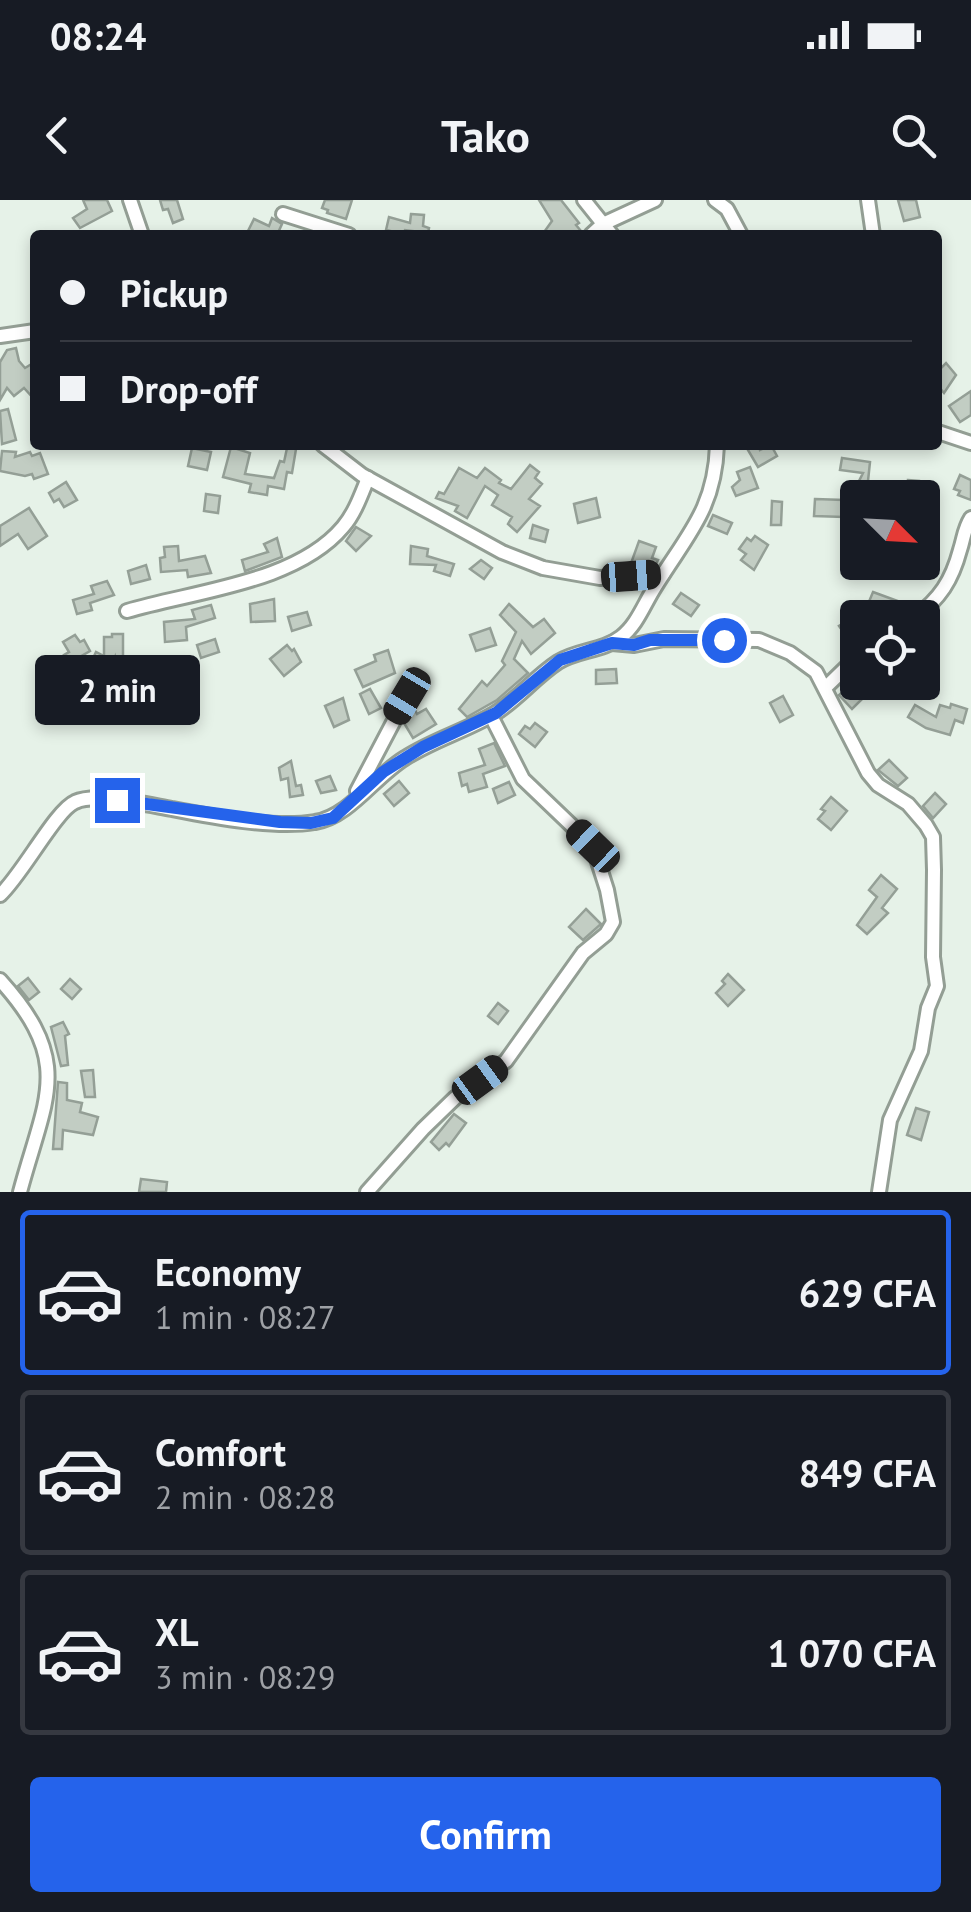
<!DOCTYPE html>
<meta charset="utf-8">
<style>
:root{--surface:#171b24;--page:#242831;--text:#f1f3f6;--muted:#9ea1a6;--line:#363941;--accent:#2563eb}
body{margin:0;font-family:"PT Sans",sans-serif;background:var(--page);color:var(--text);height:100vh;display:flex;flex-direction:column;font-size:38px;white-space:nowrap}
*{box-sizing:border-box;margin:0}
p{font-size:32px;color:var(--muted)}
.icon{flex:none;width:55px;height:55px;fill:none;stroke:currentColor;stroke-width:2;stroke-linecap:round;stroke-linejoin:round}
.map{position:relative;height:992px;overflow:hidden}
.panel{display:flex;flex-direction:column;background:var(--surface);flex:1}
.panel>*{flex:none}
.guide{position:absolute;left:30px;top:30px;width:912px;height:220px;border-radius:10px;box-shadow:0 5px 15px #0003;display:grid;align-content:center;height:220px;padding:0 30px;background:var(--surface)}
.needle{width:65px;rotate:114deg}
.tools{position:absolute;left:840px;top:280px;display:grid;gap:20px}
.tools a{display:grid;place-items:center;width:100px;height:100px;border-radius:10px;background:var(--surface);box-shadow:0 5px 15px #0003;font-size:50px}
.end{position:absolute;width:45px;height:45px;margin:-22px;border:12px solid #2563eb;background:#fff;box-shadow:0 0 0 5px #fff}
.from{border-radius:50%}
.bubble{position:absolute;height:70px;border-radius:10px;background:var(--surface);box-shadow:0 5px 15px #0003;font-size:32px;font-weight:700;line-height:70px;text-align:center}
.car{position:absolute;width:30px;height:60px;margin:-30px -15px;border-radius:12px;box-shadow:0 0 8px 2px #0007;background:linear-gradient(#222 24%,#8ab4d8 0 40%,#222 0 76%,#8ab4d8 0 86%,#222 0)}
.guide b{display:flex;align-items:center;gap:35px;height:95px;font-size:38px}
.guide b+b{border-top:2px solid var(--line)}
.guide i{width:25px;height:25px;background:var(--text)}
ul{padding:18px 0 0;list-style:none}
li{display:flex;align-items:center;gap:30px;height:165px;margin:0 20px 15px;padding:0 10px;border:5px solid var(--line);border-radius:10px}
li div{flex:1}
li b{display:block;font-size:38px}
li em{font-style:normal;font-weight:700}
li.current{border-color:var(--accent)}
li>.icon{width:90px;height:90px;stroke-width:1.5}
.button{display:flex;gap:20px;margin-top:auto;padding:20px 30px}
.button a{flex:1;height:115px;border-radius:10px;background:var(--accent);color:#fff;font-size:40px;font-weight:700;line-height:115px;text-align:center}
.status{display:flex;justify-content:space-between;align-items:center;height:70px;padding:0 50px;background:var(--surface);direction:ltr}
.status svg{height:28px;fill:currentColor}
header{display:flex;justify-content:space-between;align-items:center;height:130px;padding:0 30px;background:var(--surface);font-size:45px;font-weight:700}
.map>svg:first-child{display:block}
</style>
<div class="status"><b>08:24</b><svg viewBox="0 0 49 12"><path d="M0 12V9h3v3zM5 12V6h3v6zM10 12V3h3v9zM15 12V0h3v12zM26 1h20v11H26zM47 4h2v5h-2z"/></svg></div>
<header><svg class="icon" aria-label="back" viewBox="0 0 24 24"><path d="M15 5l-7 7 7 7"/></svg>Tako<svg class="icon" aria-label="search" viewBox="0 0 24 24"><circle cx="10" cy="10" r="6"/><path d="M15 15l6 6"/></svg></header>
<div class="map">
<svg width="971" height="992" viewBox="0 0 971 992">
<rect width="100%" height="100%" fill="#e6f2e8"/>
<g fill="#c2cdc3" stroke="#949f96" stroke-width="2.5">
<polygon points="83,0 107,0 112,11 80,28 73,18 87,9"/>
<polygon points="160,0 177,0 183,19 173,23 168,9 163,10"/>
<polygon points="325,0 352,0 346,19 327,13 328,10 322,8"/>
<polygon points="539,0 561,0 579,23 576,25 581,31 576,35 542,35 552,21"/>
<polygon points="898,0 916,0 920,17 904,21"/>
<polygon points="411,14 424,15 423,26 429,28 428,33 405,30 403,34 386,30 389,17 410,23"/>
<polygon points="272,18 282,24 277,35 246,35 254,19 269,26"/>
<polygon points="16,148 19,161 25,168 35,162 35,200 24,188 14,196 7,188 0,200 0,162 7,150"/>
<polygon points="946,163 956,175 944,193 938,186 938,171"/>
<polygon points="971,191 971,215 960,222 949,206"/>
<polygon points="8,209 16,240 2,244 0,211"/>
<polygon points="745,245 759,245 760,250 771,245 777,256 758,267"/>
<polygon points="231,247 250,253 245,274 274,278 280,261 284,262 287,248 296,249 292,273 287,272 284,289 268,286 267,295 249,292 251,284 223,277"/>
<polygon points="192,248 211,252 207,270 188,266"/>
<polygon points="2,251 16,252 15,257 30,252 32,256 40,253 48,274 34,279 32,274 25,276 0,271"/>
<polygon points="842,258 870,262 868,281 875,285 869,296 855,289 863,273 840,270"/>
<polygon points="530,265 539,272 535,278 542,284 529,299 540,306 517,332 508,324 512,317 492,305 498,295 485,286 467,318 455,311 458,306 436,298 439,292 444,294 459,268 477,278 485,268 501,280 499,283 511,289"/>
<polygon points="750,267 758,288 736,296 732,287 740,280 737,272"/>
<polygon points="960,275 971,280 971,300 958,295 960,291 954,289"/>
<polygon points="908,280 919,281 918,298 897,298 898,285 908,286"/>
<polygon points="66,282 77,300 64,307 59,299 54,302 49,293"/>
<polygon points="206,294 220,296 218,313 204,311"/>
<polygon points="596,298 600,317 578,323 574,304"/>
<polygon points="815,299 844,300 844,317 814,316"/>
<polygon points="772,301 782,302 781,325 771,325"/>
<polygon points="29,308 47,336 28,349 18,334 0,346 0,326"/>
<polygon points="713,315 732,323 727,334 708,326"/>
<polygon points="533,325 548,330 545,342 530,338"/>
<polygon points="356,327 371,336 356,351 346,341"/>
<polygon points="755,336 768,345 754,370 741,360 746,354 739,349 747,338 751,341"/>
<polygon points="277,338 282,357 245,371 242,360 268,352 264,344"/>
<polygon points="639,341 656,347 652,358 658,360 656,364 630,366"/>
<polygon points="178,346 179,361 205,356 211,373 188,377 187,370 161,372 160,358 165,357 164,347"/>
<polygon points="411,346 428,349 427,356 454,364 450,376 434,371 436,365 410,364"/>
<polygon points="481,360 492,368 484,379 470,369"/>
<polygon points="146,365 150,379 131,384 128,371"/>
<polygon points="107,381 114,395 90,403 92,410 77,414 73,400 94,394 91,386"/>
<polygon points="873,392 903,403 896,417 889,414 887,418 869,418 875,407 868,404"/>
<polygon points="681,393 699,405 691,416 673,404"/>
<polygon points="274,399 275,421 251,422 250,404"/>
<polygon points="509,404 533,427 544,419 555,433 531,454 522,441 514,459 528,473 497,500 467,517 459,509 482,481 487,486 505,465 502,461 516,432 500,415"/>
<polygon points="211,405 215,418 186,427 187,440 165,442 164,422 195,419 192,410"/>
<polygon points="307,412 311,425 292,431 288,417"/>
<polygon points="854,417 858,433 848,439 839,426"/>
<polygon points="490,428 496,445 476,451 470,435"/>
<polygon points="112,434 123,434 123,467 143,464 145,479 131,481 132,489 120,491 115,457 100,490 82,482 96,452 104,456 104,437 112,437"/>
<polygon points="75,435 80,442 84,440 90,451 69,463 64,455 69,452 63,442"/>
<polygon points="215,439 219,452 201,458 197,445"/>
<polygon points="287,445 292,451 294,449 301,462 284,476 270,459"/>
<polygon points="388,450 395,473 363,487 355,470 376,461 374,455"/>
<polygon points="616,469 617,483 596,484 596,470"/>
<polygon points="855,481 863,490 856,496 861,500 852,509 839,495"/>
<polygon points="370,489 381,508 369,514 360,494"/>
<polygon points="783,496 793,515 780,522 770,503"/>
<polygon points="343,498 349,520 334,527 325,506"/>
<polygon points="951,504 967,509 963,523 955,520 950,535 926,528 908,517 915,505 936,517 940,505 950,508"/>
<polygon points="426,509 436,524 413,538 404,523 409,514 415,510 417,514"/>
<polygon points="535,523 547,532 535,547 519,534 525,526 530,529"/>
<polygon points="494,543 505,566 483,574 487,587 469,592 467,584 462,586 459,573 485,565 479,549"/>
<polygon points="889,560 907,578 898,586 878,570"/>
<polygon points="291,561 296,586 301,585 303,595 290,597 288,578 281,580 279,568"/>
<polygon points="330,576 336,590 321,593 316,581"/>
<polygon points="399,581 409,593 394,606 384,594"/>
<polygon points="509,582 515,595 498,603 493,589"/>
<polygon points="935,593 946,604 933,618 923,606"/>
<polygon points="831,597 847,611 831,630 818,619 825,611 821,609"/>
<polygon points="881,675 897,689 882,708 888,713 867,734 857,725 877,697 869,690"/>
<polygon points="586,709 601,724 583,740 569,727"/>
<polygon points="728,774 744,790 728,806 716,793 725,784 722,781"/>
<polygon points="28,778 39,792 29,800 18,786"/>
<polygon points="70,779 81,789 72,799 61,789"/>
<polygon points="498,803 508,811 498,824 488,816"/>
<polygon points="63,822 69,834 65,836 68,865 61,866 51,827"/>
<polygon points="93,870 95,897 85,897 81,871"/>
<polygon points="58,882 67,883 67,900 82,903 80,912 98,917 93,935 63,930 62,949 53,949"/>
<polygon points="916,908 929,912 921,940 907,935"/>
<polygon points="454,914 466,923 449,946 446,943 439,950 431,942"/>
<polygon points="141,979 167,982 166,992 139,992"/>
</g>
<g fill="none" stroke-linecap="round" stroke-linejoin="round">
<g stroke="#939e94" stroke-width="18">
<g id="minor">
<polyline points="130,0 142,35"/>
<polyline points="584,0 612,35"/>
<polyline points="715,0 727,9 741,35"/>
<polyline points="868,0 873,35"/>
<polyline points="283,14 349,35"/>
<polyline points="591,35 603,24 655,0"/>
<polyline points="0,136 35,131"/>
<polyline points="938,232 971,243"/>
<polyline points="323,245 362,275 502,352 543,368 600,378 663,374"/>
<path d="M 127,411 C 194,391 296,383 343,327 C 355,313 361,295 368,278"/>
<path d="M 914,418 C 940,399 952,380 960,350 C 964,338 964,329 971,318"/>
<polyline points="612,443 634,445 664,439 759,440 790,453 816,472 868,573 878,585 908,604 926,625 933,637 934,670 933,757 937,786 928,808 921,851 890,920 879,992"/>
<polyline points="825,488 858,456"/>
<polyline points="357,591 407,496"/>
<path d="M 0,695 C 22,675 56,610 75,602 C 96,592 149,605 172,609 C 213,617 274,629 315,622 C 349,617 375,576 405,558 C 433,540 465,531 494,514 C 517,500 535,477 558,462 C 577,450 603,451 621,437 C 637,425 644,404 655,387 C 686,336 715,310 717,245"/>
<path d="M 0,780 C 75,863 45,898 20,992"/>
<polyline points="367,992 423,929 455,898 506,861 583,753 606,734 613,722 607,690 593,646 523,579 491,516"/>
</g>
</g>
<use href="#minor" stroke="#fff" stroke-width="12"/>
</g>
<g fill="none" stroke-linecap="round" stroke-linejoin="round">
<polyline stroke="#2563eb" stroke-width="12" points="117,600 280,622 311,623 333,618 383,572 423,547 496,513 560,460 612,443 634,445 650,440 724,440"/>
</g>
</svg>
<div class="tools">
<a><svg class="needle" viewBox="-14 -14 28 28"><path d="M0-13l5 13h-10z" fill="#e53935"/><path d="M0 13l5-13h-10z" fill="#9ea1a6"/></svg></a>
<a><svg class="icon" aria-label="locate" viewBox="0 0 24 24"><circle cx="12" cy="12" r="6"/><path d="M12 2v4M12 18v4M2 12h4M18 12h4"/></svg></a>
</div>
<i class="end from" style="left:724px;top:440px"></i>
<i class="end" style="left:117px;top:600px"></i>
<div class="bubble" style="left:35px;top:455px;width:165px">2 min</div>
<i class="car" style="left:631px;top:376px;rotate:86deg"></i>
<i class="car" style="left:407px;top:496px;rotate:211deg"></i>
<i class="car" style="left:593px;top:646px;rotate:314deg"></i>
<i class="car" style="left:480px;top:880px;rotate:54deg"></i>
<div class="guide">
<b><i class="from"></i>Pickup</b>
<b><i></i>Drop-off</b>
</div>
</div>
<section class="panel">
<ul>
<li class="current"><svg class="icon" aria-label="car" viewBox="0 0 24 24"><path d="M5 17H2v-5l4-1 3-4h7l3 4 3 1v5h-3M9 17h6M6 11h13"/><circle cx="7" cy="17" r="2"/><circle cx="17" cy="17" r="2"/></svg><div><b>Economy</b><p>1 min · 08:27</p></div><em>629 CFA</em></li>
<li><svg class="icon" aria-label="car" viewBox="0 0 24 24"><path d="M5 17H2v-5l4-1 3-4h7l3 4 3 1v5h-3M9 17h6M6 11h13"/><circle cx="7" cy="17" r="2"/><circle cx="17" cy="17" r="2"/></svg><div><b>Comfort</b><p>2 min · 08:28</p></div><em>849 CFA</em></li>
<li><svg class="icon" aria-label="car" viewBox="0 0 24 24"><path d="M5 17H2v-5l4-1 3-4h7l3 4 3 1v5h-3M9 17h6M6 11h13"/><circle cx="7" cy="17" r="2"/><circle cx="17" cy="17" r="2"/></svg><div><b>XL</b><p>3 min · 08:29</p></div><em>1 070 CFA</em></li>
</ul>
<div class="button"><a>Confirm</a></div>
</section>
